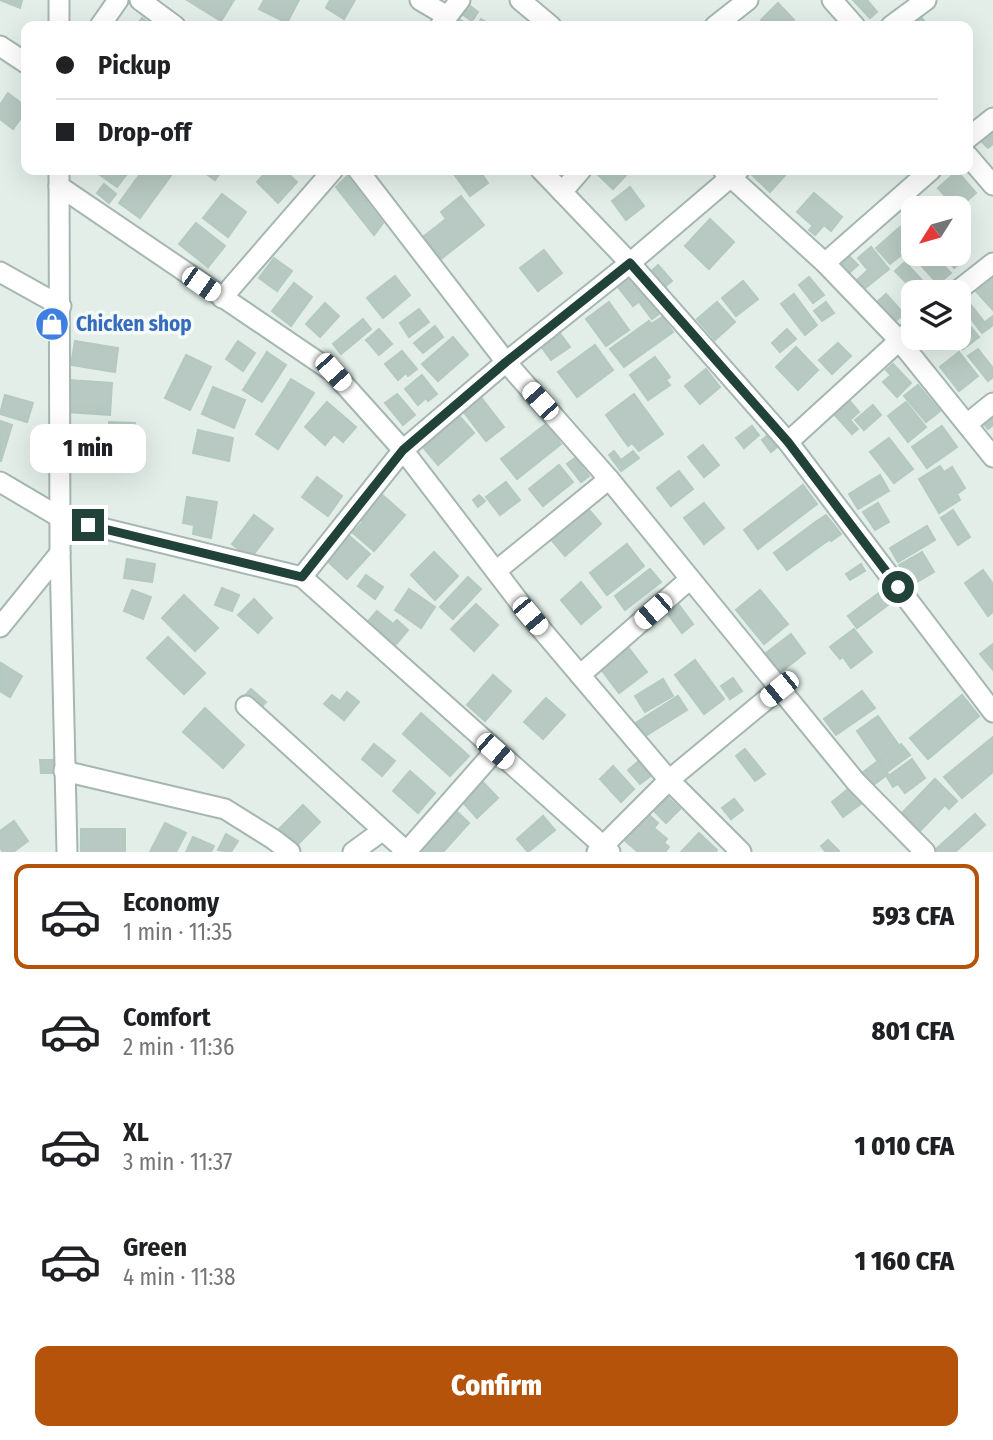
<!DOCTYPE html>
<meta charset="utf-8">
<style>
:root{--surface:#fff;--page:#f2f2f2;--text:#202124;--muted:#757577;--line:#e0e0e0;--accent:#b45309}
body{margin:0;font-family:"Fira Sans Condensed",sans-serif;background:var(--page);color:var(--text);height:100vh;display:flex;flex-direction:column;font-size:26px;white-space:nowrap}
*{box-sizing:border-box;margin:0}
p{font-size:23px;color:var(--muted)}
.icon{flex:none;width:38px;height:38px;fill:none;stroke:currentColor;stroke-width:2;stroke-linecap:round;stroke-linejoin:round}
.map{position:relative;height:852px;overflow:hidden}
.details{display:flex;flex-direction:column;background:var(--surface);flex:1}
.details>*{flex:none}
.top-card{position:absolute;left:21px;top:21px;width:952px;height:154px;border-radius:14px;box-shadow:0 7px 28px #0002;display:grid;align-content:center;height:154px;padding:0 35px;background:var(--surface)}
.needle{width:46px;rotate:233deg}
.buttons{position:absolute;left:901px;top:196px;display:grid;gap:14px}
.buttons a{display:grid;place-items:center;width:70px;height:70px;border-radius:14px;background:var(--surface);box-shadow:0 7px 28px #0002;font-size:35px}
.end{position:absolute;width:32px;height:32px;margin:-16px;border:9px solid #204238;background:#fff;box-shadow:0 0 0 4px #fff}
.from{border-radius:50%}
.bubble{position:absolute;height:49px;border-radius:14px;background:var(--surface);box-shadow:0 7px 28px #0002;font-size:23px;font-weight:800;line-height:49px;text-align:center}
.car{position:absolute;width:21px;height:42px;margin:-21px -10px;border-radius:9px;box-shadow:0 0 5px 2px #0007;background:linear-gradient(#fff 24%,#345 0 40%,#fff 0 76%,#345 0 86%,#fff 0)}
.top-card b{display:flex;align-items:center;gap:24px;height:66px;font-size:26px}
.top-card b+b{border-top:2px solid var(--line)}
.top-card i{width:18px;height:18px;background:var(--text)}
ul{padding:12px 0 0;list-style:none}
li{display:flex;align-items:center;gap:21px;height:105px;margin:0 14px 10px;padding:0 21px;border:4px solid transparent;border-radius:14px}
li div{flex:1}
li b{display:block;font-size:26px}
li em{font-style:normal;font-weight:800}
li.on{border-color:var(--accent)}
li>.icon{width:63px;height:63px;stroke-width:1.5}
.action{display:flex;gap:14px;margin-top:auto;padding:14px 35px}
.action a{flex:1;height:80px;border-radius:14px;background:var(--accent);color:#fff;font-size:28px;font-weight:800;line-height:80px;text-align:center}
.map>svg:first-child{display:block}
</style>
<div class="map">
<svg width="993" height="852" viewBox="0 0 993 852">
<rect width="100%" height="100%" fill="#e3eee9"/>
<g fill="#b7c9c2" stroke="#b4c9c0" stroke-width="2">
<polygon points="0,0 22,0 20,8"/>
<polygon points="187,0 234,0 221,21"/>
<polygon points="264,0 299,0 287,23 259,9"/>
<polygon points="330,0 355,0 344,19 326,8"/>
<polygon points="853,0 867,0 877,12 870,18"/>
<polygon points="465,2 478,12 472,21 458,11"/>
<polygon points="778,3 794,20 787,26 767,26 761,20"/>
<polygon points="918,13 925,22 919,26 900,26"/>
<polygon points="454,16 469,25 469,26 459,26 451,21"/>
<polygon points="142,18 152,26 136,26"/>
<polygon points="481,19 493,26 477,26"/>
<polygon points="8,93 26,107 26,111 13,129 0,119 0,105"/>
<polygon points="993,128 993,144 988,148 979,139"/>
<polygon points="93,170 130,170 117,187"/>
<polygon points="143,170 166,170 172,174 140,218 119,203"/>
<polygon points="201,170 222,170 215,180"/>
<polygon points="268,170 284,170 297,182 278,203 257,182"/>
<polygon points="451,170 479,170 488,183 470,196"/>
<polygon points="593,170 627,170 629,172 613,189"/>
<polygon points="752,170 785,170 788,172 770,192 749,172"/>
<polygon points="957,171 976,193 959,208 956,208 938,188"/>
<polygon points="347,176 383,223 374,235 336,187"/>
<polygon points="104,184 116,194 109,203 97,193"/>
<polygon points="630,187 644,206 626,220 612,201"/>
<polygon points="814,193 842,217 831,231 824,225 815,235 809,230 813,226 797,212"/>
<polygon points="222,194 246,212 228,237 203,218"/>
<polygon points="461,196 484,225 441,259 423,237 446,219 441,212"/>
<polygon points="710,219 734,242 709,269 685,246"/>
<polygon points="196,223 225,246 208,267 179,244"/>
<polygon points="900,227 914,245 890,264 876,248"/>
<polygon points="871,247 889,269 864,289 857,280 868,270 858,258"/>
<polygon points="544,250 562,273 538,291 520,268"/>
<polygon points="847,254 858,265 848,274 837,263"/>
<polygon points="932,254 951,273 938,284 920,264"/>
<polygon points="943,254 957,254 963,261 954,268"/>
<polygon points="274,258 292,271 277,291 259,278"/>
<polygon points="905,262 933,292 915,292 895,271"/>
<polygon points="658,265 672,281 660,291 646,276"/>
<polygon points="993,272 993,310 974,289"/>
<polygon points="395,276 410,295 383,318 367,298"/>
<polygon points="632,277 646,296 633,306 618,287"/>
<polygon points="809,277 824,295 813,303 799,285"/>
<polygon points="743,281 758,299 736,316 722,298"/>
<polygon points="294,283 312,297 291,326 272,311"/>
<polygon points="794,294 817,325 805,335 781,304"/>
<polygon points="886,294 904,314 894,322 877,302"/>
<polygon points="646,296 660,313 652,319 639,302"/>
<polygon points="964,296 989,328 982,333 959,304 959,299"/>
<polygon points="609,302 629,330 606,346 586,319"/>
<polygon points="717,302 735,322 715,340 697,319"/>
<polygon points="826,302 834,313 822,321 814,311"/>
<polygon points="325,303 339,316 320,337 306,324"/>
<polygon points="419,309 429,322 409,337 400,323"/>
<polygon points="959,312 979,337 963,349 954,338 959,338"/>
<polygon points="993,316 993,325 989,328 985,322"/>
<polygon points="662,317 673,332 624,367 610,349 649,321 651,324"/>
<polygon points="363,319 371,329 341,354 333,344"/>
<polygon points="435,326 443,337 423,353 414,343"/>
<polygon points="556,328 570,347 551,360 537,341"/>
<polygon points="379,329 392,344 379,355 366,340"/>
<polygon points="787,329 796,339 780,352 772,343"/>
<polygon points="453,337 468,355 438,381 422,364"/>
<polygon points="929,338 943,338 945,340 936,347"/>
<polygon points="75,341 118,348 115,372 71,365"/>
<polygon points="238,341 255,353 243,371 226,359"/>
<polygon points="838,343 851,356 832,374 819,360"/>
<polygon points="595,345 613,370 577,397 558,372"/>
<polygon points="796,347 818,370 798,390 776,367"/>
<polygon points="978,349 993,368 993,377 988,381 968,356"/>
<polygon points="402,351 417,369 408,376 406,373 398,380 385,364"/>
<polygon points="267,352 286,365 262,402 243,390"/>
<polygon points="959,352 978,376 959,391 940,367"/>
<polygon points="186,355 211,367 190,410 165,398"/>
<polygon points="655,357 670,377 666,380 670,385 648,400 630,375"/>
<polygon points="893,364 911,383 897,397 883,382 891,375 886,370"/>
<polygon points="706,369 720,387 700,404 685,386"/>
<polygon points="422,375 437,394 428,401 426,398 418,405 405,389"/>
<polygon points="291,379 314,393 278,449 256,434"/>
<polygon points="68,380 112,383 110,415 66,412"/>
<polygon points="918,385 940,411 926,422 904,396"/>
<polygon points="213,387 245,400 234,428 202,414"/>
<polygon points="397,394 415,415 403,425 385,403"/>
<polygon points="634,394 663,434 639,451 632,443 628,446 606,415"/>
<polygon points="5,395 33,403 27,422 0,414"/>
<polygon points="480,396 504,427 486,441 462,410"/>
<polygon points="848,399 859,412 850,420 858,429 852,434 833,413"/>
<polygon points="327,402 356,427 343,442 334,434 325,445 305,427"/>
<polygon points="906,402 926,427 908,442 888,416"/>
<polygon points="873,405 881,415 864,430 855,420"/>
<polygon points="454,410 474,433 438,465 418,441"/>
<polygon points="991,413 993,425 988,429 981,420"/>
<polygon points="0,421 12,425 1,461 0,461"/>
<polygon points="109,422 135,423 134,445 108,445"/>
<polygon points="546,424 561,444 517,479 501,459"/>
<polygon points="752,426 759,435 744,448 736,438"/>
<polygon points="942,426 957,447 927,468 912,447"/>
<polygon points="68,428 103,432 100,463 64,458"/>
<polygon points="198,430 233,438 229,461 193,453"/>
<polygon points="768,435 777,447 771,452 762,440"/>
<polygon points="889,438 913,469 894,483 870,452"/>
<polygon points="703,445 719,465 704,477 688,457"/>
<polygon points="614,451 621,460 633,451 639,458 621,471 609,455"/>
<polygon points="575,458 589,476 581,482 567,464"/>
<polygon points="559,465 573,482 543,506 529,489"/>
<polygon points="940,466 944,472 952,467 965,488 957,494 960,500 939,513 919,479"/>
<polygon points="679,471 693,489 671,506 657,488"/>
<polygon points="880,475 889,491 858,509 849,494"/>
<polygon points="317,477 342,496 328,516 302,497"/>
<polygon points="506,482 520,500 500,515 486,497"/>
<polygon points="803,485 817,504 758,549 744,530"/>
<polygon points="379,492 405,515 374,551 353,533 363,522 358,517"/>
<polygon points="479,495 485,501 478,507 473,500"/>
<polygon points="187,497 217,502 211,538 193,534 194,525 183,523"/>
<polygon points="704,503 724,528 704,544 684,518"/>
<polygon points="878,503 889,522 875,530 863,512"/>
<polygon points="585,505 601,524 565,556 549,537"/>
<polygon points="953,510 970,537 958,545 941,518"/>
<polygon points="254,515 273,529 250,559 232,544"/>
<polygon points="826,515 841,534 831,541 817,521"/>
<polygon points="817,521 830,539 787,570 774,553"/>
<polygon points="927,526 935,540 898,562 890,548"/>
<polygon points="346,533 370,554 347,579 323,557"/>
<polygon points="627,544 644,566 607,595 590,573"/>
<polygon points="434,552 458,576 435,600 411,575"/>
<polygon points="922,552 934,572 912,585 899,565"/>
<polygon points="127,559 155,564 152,582 124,578"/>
<polygon points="861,564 865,571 850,580 846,574"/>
<polygon points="650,569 661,582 625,610 615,596"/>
<polygon points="983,570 993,584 993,612 988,616 965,583"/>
<polygon points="366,575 383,587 375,599 358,586"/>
<polygon points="468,577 481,589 453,619 440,607"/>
<polygon points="581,582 601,607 581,624 561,600"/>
<polygon points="222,588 239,595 232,611 215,605"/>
<polygon points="409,589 435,607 421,628 395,610"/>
<polygon points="132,590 151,597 143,619 124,611"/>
<polygon points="760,590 788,624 764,644 736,610"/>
<polygon points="883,590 892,602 857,628 848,616"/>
<polygon points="184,595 218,628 195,651 162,618"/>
<polygon points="674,598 693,624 682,633 662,606"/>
<polygon points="254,599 272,618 258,633 238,615"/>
<polygon points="476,604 498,625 474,651 451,629"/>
<polygon points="377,611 393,624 397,620 408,630 392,649 365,625"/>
<polygon points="854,629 872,652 851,668 843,657 840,659 830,647"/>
<polygon points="791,634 805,653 777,675 762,656"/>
<polygon points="168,637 205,673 184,694 147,658"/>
<polygon points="993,644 993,670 980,654"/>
<polygon points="628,647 647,672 619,693 600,668"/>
<polygon points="695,660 724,699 704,714 675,675"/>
<polygon points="1,663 22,676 10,697 0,691"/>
<polygon points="493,675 511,691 485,721 467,705"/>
<polygon points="733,678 742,691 730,699 721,686"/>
<polygon points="663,679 673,696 645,712 635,696"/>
<polygon points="251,689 266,702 256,713 241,700"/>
<polygon points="862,691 875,708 836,735 824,719"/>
<polygon points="347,692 359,702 344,720 324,704 332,695 340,701"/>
<polygon points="962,695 979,716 928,759 910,738"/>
<polygon points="678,696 687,710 642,738 634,724"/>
<polygon points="546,698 565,715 543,739 524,722"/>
<polygon points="205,708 244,745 223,768 183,732"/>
<polygon points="421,713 469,756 450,776 403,734"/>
<polygon points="878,716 898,744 877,760 857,731"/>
<polygon points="993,737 993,772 962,798 944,777"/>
<polygon points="374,744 395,761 382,776 362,759"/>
<polygon points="901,744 910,755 887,772 878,761"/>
<polygon points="745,749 765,774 755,781 736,756"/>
<polygon points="912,759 925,778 905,793 898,784 893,787 887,777"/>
<polygon points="40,760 55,760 56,773 41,773"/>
<polygon points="640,760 652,775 640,784 628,770"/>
<polygon points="878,761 888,774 872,786 862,773"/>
<polygon points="613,766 634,789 621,802 600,779"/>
<polygon points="410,771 435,793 418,813 393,791"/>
<polygon points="480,779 498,798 477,818 459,798"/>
<polygon points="935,779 957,801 949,809 945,805 918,833 900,815"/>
<polygon points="851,787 862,803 843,817 832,802"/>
<polygon points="663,793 680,809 666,823 650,807"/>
<polygon points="734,799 743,810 731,819 722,808"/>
<polygon points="448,803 469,823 443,852 414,852"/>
<polygon points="303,805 320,822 295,847 278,830"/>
<polygon points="646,812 658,823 654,828 667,839 664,843 669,847 665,852 638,852 623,839"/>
<polygon points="975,814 985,825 955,852 936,852 935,850"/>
<polygon points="543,816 555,830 528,852 517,839"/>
<polygon points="14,821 28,841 13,852 3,852 0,848 0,831"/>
<polygon points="165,823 186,833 176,852 150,852"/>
<rect x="81" y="829" width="44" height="23"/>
<polygon points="699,833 717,850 716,852 681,852"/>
<polygon points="226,834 238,841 231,852 218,850"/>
<polygon points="193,837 214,846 211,852 186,852"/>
<polygon points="828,840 839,851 838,852 826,852 821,846"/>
</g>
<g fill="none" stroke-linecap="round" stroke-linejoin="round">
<g stroke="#a5b7b0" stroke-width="23">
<g id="minor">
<polyline points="140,0 175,26"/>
<polyline points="420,0 447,16"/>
<polyline points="520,0 551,26"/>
<polyline points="832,0 855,26"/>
<polyline points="59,26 59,0"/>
<polyline points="100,26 118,0"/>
<polyline points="440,26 460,0"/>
<polyline points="715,26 748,0"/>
<polyline points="891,26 926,0"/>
<polyline points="0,46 26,63"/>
<polyline points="968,138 993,118"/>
<polyline points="968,156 993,185"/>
<polyline points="59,170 60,553 67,852"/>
<polyline points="358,170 506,362 609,479 856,782 925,852"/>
<polyline points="541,170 630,263 788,442 993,712"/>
<polyline points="723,170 825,263 898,339 993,457"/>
<polyline points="739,170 630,263 506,362 403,450 530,616 669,780 741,852"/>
<polyline points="562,192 581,170"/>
<polyline points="825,263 931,170"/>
<polyline points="0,272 61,306"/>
<polyline points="956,292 993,263"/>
<polyline points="222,298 333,170"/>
<polyline points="967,424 993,403"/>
<polyline points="788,442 914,327"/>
<polyline points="0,482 61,518 302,577 403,450 333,372 59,186"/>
<polyline points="496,571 609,479"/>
<polyline points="302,577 610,852"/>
<polyline points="0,627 60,553"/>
<polyline points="580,675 690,579"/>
<polyline points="246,706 407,852"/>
<polyline points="64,771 225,809 273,839 290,852"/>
<polyline points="407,851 495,751"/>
<polyline points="353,852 382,831"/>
<polyline points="597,852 669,780 779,689"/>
</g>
</g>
<use href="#minor" stroke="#fff" stroke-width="19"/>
</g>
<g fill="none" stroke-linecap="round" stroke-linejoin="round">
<polyline stroke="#204238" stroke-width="9" points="88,525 302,577 403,450 506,362 630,263 788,442 898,587"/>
</g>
<defs>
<g id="shop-disc" transform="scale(1.75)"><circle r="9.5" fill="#3f7fe0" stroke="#f4faf7"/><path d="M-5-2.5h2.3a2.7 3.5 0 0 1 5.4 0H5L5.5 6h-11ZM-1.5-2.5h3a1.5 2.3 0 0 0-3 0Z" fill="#fff"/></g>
</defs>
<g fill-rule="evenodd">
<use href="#shop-disc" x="52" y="324"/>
</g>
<g text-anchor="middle" stroke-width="7" stroke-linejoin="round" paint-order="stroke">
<g font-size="21" font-weight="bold" fill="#366cbe" stroke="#f4faf7" text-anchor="start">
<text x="76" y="331">Chicken shop</text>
</g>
</g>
</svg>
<div class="buttons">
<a><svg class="needle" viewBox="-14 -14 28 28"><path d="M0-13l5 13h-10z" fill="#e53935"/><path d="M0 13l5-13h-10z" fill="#757577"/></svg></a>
<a><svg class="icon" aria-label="layers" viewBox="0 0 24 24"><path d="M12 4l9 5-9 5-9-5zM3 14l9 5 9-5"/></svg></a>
</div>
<i class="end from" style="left:898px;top:587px"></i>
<i class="end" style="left:88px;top:525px"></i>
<div class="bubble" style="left:30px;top:424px;width:116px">1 min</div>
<i class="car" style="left:201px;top:284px;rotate:125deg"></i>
<i class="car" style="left:333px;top:372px;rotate:138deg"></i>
<i class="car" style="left:540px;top:401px;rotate:318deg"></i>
<i class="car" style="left:653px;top:611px;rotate:229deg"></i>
<i class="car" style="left:530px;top:616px;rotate:140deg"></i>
<i class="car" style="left:779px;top:689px;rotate:231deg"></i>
<i class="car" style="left:495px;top:751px;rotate:131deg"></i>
<div class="top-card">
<b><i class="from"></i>Pickup</b>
<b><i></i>Drop-off</b>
</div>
</div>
<section class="details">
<ul>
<li class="on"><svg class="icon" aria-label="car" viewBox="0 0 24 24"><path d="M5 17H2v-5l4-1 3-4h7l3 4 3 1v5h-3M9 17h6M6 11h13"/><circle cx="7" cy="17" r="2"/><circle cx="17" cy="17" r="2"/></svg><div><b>Economy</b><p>1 min · 11:35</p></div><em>593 CFA</em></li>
<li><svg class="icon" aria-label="car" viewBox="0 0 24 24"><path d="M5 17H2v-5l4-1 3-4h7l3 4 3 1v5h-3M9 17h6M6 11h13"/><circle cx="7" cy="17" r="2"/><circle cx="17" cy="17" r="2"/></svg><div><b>Comfort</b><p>2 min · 11:36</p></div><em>801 CFA</em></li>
<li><svg class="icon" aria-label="car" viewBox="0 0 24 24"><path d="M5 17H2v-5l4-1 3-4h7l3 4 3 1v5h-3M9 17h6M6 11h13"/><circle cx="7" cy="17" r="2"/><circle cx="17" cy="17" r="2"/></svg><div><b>XL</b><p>3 min · 11:37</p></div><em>1 010 CFA</em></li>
<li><svg class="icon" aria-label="car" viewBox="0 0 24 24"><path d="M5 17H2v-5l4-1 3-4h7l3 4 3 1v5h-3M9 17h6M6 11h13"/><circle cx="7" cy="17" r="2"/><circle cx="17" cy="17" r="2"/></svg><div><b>Green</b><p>4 min · 11:38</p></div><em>1 160 CFA</em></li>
</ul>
<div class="action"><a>Confirm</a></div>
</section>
